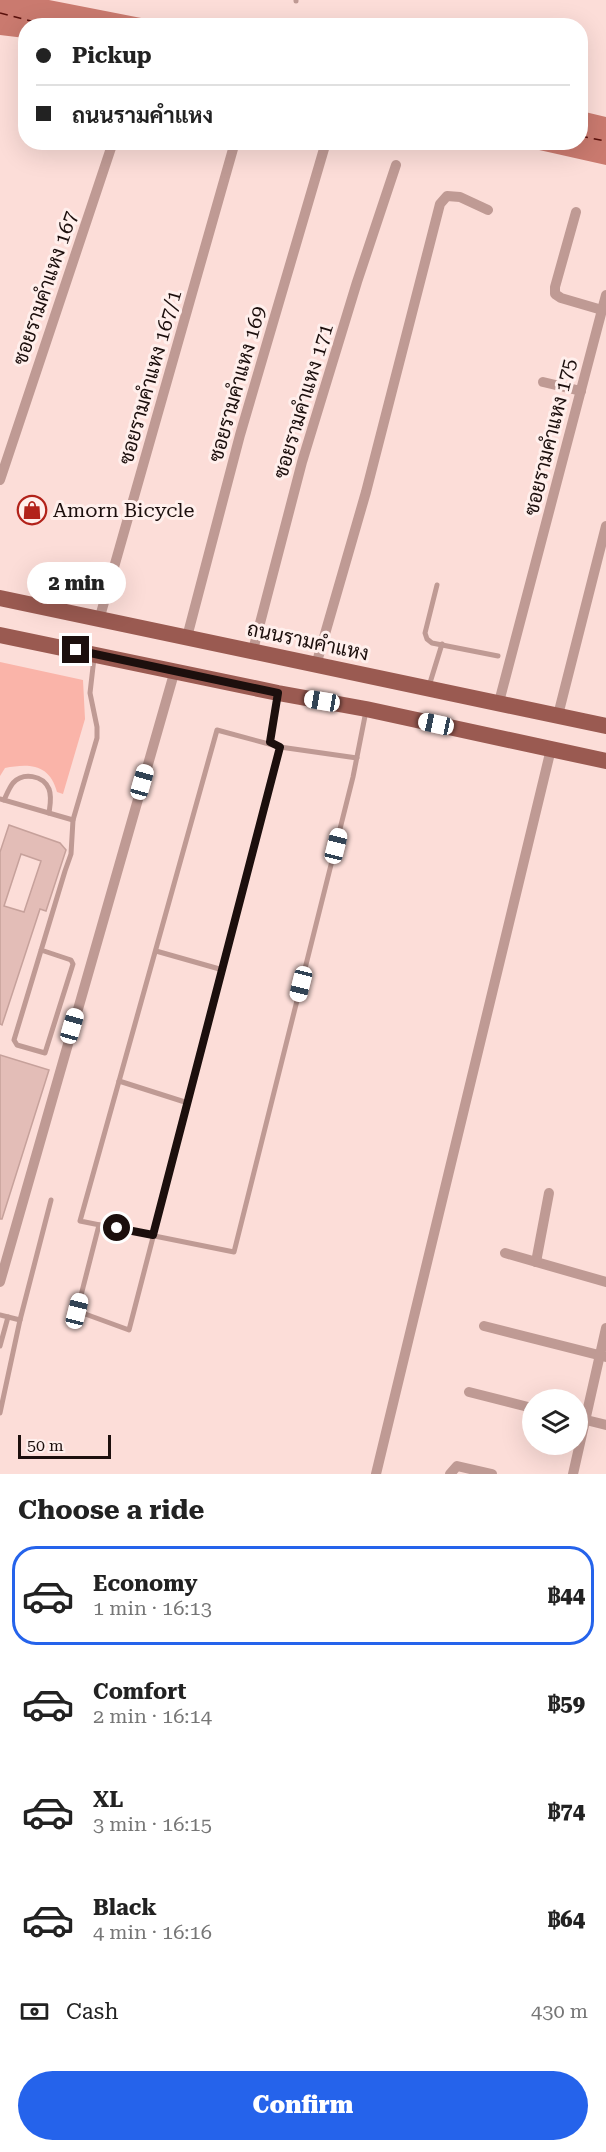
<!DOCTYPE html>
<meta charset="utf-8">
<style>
:root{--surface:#fff;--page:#f2f2f2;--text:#222;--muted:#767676;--line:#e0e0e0;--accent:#2563eb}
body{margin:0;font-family:"Roboto Serif",Sarabun,serif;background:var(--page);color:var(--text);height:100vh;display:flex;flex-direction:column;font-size:22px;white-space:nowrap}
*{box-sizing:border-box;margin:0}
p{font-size:20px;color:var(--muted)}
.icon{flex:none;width:33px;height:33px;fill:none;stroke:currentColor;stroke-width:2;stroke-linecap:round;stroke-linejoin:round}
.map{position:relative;height:1474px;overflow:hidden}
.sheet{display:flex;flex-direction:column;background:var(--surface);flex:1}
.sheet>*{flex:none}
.banner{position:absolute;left:18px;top:18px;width:570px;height:132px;border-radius:24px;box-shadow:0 6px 24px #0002;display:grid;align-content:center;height:132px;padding:0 18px;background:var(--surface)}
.buttons{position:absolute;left:522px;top:1389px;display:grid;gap:12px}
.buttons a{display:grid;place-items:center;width:66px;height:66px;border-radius:50%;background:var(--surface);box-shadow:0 6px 24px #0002;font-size:30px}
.scale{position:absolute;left:18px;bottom:15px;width:93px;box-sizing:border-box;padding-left:6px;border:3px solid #1c0f0d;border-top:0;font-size:16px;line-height:21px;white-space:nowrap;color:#1c0f0d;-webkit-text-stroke:4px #ffefec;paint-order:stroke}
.end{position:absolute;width:27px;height:27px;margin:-14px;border:8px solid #1c0f0d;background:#fff;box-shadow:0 0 0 3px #fff}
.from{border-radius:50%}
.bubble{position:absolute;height:42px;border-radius:21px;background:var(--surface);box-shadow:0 6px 24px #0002;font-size:20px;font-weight:800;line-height:42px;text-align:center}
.car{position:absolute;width:18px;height:36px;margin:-18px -9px;border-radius:8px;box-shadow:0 0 4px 2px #0007;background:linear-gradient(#fff 24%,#345 0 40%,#fff 0 76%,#345 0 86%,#fff 0)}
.banner b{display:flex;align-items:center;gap:21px;height:57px;font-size:22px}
.banner b+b{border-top:2px solid var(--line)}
.banner i{width:15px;height:15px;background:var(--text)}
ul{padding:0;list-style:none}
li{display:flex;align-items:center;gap:18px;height:99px;margin:0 12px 9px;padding:0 6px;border:3px solid transparent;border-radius:24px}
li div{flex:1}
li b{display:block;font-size:22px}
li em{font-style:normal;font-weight:800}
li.on{border-color:var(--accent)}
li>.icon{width:54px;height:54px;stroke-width:1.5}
h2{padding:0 18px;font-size:27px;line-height:72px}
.pay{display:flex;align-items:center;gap:15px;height:66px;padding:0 18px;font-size:22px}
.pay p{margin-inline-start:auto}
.button{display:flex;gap:12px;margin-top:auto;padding:12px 18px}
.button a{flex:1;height:69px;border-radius:36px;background:var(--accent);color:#fff;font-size:24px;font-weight:800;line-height:69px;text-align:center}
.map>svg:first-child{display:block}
</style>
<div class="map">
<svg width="606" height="1474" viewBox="0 0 606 1474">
<rect width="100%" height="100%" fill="#fcddd8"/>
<path fill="#fab4a9" d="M 0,662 L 83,680 L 85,719 L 63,794 L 57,792 C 50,764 29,763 5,768 L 0,776 Z"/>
<g fill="#ca7a6f">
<polygon points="0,0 49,0 177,25 26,26 25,38 0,35"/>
<polygon points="581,111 606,117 606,165 508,143 580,142"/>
</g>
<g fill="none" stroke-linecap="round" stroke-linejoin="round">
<g stroke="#59100b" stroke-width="1.5" stroke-dasharray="8 6" stroke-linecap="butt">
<polyline points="0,13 50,26"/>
<polyline points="580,136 606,141"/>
</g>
</g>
<g fill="#e3bdb7" stroke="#c6a19b" stroke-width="1.5" fill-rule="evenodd">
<path d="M 9,825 L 60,843 L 66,850 L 46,911 L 40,909 L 2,1025 L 0,1024 L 0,852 ZM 21,854 L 41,861 L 24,912 L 4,906 Z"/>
<polygon points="0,1055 49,1070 2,1219 0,1219"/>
</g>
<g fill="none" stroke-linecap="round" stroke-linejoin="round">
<g stroke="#bf9a94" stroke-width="5">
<polyline points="296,1 296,0"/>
<polyline points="437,585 425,633 427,639 432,643 498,656"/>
<polyline points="429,686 442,644"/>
<polyline points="270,742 278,694"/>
<polyline points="280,747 217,730 80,1221 234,1252 353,777 366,711"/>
<polyline points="0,799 73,820"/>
<path d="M 4,800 C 7,794 9,788 13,783 C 23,772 43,775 49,789 C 52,797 50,805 49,813"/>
<polyline points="41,950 71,960 73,964 45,1053 17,1045 14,1040 65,871 71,854 73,820 97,738 97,727 90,693 94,658"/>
<polyline points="156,951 223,970"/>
<polyline points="119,1081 188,1103"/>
<polyline points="99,1225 77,1311 129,1330 280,747 357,758"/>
<polyline points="0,1315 20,1320 51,1200"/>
<polyline points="0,1346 8,1317"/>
<polyline points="0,1413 20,1320"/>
</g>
<g stroke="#bf9a94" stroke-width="10">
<polyline points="602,310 606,295"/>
<polyline points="543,382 581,391"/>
<polyline points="0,480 113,142"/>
<polyline points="99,620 235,142"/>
<polyline points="187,637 240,435 326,142"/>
<polyline points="253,650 302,462 357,282 396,165"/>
<polyline points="316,665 366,492 440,204 447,196 460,197 488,210"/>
<polyline points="499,702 602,310 561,298 555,294 555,287 576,212"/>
<polyline points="558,715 606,526"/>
<polyline points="505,1253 606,1282"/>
<polyline points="536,1262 549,1193"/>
<polyline points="0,1282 175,670"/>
<polyline points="484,1326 606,1357"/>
<polyline points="469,1392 532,1408"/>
<polyline points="578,1418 606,1425"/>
<polyline points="376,1474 551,749"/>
<polyline points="450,1474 457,1466 492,1474"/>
<polyline points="573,1474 606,1328"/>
</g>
<g stroke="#9a5a51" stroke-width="16">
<polyline points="0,598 606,726"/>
<polyline points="0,635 278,693 366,709 606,761"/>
</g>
</g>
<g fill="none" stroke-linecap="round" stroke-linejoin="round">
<polyline stroke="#1c0f0d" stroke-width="8" points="76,650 278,693 270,742 280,747 153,1235 117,1228"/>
</g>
<defs>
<g id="shop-ring" transform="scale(1.5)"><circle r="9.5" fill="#ffefec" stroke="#b2221a" stroke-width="1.5"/><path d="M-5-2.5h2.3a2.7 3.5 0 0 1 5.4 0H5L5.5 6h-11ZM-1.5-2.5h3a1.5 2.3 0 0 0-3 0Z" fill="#b2221a"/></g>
</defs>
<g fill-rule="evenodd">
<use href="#shop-ring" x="32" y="510"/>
</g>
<g text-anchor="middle" stroke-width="6" stroke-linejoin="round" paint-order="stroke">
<g font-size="20" fill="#1c0f0d" stroke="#ffefec">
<text transform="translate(45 288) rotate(-71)" y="7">ซอยรามคำแหง 167</text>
<text transform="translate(150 377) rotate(-74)" y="7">ซอยรามคำแหง 167/1</text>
<text transform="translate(237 384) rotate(-74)" y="7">ซอยรามคำแหง 169</text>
<text transform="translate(303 401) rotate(-73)" y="7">ซอยรามคำแหง 171</text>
<text transform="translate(550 437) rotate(-76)" y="7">ซอยรามคำแหง 175</text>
<text transform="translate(308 641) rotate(12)" y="7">ถนนรามคำแหง</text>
</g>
<g font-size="20" fill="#1c0f0d" stroke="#ffefec" text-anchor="start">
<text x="53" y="517">Amorn Bicycle</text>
</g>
</g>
</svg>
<div class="buttons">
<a><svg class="icon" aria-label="layers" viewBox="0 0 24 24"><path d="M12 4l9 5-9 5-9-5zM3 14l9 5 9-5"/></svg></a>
</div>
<div class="scale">50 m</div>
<i class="end from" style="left:117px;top:1228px"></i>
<i class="end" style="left:76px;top:650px"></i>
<div class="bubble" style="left:27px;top:562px;width:99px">2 min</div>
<i class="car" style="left:322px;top:701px;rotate:280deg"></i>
<i class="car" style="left:436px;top:724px;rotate:282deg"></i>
<i class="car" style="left:142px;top:782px;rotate:16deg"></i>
<i class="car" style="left:336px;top:846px;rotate:14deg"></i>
<i class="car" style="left:301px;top:984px;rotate:194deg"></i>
<i class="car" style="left:72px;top:1026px;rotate:16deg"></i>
<i class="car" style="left:77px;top:1311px;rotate:14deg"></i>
<div class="banner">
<b><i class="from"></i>Pickup</b>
<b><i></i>ถนนรามคำแหง</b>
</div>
</div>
<section class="sheet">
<h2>Choose a ride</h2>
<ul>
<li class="on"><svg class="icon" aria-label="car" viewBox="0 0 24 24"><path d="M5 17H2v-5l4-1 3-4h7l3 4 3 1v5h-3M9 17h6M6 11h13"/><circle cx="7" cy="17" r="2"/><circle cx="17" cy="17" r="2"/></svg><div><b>Economy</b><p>1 min · 16:13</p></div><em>฿44</em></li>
<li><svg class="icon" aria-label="car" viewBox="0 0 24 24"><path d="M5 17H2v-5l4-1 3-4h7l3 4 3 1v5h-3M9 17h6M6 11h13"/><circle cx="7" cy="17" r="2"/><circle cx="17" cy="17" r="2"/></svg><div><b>Comfort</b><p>2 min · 16:14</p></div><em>฿59</em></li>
<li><svg class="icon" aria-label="car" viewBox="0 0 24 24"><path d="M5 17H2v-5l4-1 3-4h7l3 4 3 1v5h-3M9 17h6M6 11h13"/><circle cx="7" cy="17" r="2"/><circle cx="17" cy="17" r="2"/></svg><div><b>XL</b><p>3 min · 16:15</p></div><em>฿74</em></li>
<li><svg class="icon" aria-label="car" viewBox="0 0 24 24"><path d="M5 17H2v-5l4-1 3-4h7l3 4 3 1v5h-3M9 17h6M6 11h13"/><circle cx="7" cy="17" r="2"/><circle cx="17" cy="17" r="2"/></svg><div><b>Black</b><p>4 min · 16:16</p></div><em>฿64</em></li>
</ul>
<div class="pay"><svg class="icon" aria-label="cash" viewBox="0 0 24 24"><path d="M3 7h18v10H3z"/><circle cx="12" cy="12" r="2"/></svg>Cash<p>430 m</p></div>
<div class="button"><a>Confirm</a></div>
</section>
